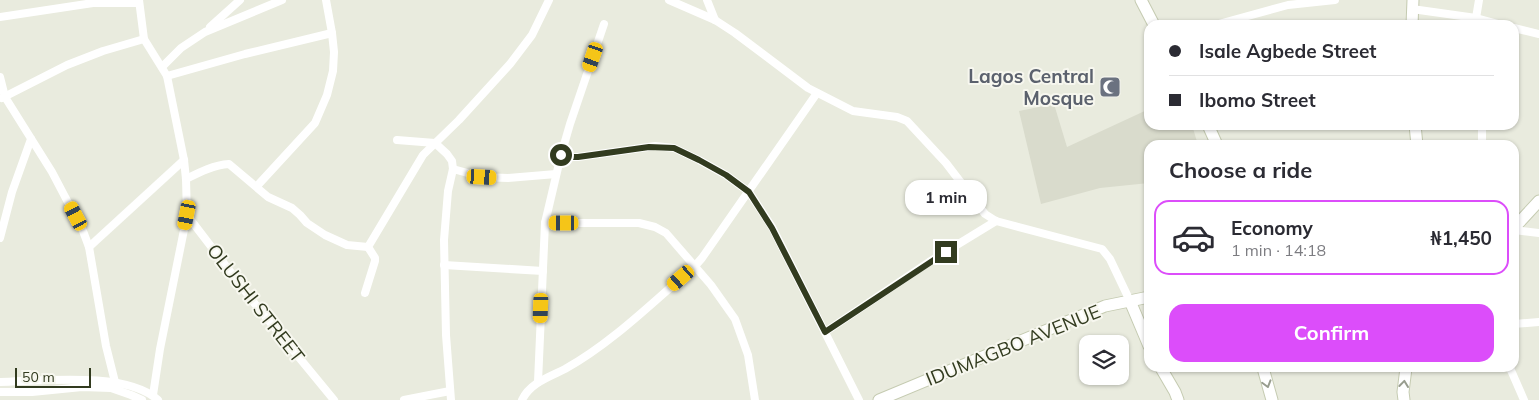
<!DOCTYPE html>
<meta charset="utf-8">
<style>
:root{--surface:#fff;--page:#f7f7f7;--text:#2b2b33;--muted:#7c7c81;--line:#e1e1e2;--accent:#dc4dfa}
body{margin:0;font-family:Mulish,sans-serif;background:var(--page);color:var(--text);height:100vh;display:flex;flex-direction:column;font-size:19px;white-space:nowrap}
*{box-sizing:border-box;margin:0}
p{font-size:16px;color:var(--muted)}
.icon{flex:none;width:28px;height:28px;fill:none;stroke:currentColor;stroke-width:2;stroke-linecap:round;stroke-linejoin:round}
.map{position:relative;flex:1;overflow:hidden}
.details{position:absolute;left:1144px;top:140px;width:375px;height:232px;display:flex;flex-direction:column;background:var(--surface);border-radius:15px;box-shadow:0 1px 4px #0004}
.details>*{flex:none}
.banner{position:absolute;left:1144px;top:20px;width:375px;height:110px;border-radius:15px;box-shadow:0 1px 4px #0004;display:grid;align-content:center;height:110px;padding:0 25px;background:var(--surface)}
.controls{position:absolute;left:1079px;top:335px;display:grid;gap:10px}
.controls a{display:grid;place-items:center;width:50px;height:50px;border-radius:10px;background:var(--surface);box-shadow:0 1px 4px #0004;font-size:25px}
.scale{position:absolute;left:15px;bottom:12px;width:76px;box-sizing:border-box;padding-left:5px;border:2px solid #323b1f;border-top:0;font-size:14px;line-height:18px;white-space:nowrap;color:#323b1f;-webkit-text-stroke:4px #f7f7ef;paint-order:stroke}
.end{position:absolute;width:22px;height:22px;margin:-11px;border:6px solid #323b1f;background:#fff;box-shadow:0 0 0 2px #fff}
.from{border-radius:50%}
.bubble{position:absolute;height:35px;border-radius:15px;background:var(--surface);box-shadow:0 1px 4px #0004;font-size:16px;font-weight:700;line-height:35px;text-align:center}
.car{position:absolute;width:15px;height:30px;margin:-15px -8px;border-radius:6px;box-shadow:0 0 4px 1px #0007;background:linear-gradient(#f5c518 24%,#345 0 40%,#f5c518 0 76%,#345 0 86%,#f5c518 0)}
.banner b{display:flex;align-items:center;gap:18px;height:48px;font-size:19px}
.banner b+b{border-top:1px solid var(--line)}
.banner i{width:12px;height:12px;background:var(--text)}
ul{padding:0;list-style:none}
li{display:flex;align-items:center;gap:15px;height:75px;margin:0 10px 8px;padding:0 15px;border:2px solid transparent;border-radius:15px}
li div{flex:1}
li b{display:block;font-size:19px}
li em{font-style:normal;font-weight:700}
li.selected{border-color:var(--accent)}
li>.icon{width:45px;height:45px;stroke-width:1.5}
h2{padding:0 25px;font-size:22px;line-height:60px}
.button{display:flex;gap:10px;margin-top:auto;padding:10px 25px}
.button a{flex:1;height:58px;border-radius:15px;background:var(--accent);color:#fff;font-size:20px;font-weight:700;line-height:58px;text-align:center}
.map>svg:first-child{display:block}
</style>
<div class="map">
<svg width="1539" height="400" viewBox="0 0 1539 400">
<rect width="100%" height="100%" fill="#e9ebde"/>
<polygon fill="#d9dbcc" points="1054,104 1067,147 1149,109 1149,125 1192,125 1198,145 1149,145 1149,183 1100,188 1041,204 1019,111"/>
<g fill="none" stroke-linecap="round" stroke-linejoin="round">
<g stroke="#c5cbb1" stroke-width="13">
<g id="secondary">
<polyline points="1141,0 1154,25"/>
<polyline points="1412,25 1413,0"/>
<polyline points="1208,125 1217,145"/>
<polyline points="1415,125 1417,145"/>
<polyline points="1514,228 1539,201"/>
<polyline points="1130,301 1149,346"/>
<polyline points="1161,368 1175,392 1178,400"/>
<polyline points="1263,368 1272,400"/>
<polyline points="879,400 1105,306 1149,297"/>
<polyline points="1404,400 1403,392 1406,368"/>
</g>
</g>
<g stroke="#fff" stroke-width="8">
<polyline points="139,0 144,39 167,76 184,160 186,179 187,215 160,349 153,395"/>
<polyline points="669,0 715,20 735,33 808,88 853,111 897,117 907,121 946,163 985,214 996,221 1102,249 1110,259 1130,301"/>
<polyline points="707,0 715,20"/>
<polyline points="1412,9 1476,18 1502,25"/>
<polyline points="0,17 93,3 139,3"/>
<polyline points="1476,18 1479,0"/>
<polyline points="1215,25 1288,5 1335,0"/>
<polyline points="210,27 240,0"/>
<polyline points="1514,28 1539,34"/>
<polyline points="162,67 181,48 205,32 282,0"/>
<polyline points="167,76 245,54 332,33"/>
<polyline points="0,77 5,97 52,172 83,231 89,247 106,346 115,382"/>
<polyline points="2,98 67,65 103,51 144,39"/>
<polyline points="397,140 435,143"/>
<polyline points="435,143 447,154 452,161 453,169 448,191 444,240 446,335 451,400"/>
<polyline points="1482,145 1482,125"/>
<polyline points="561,155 569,157 578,157 655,146 674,148 699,160 726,175 749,192 772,227 859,400"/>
<polyline points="453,169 482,177 508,178 556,174"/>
<path d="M 186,179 C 200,172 214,165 229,164 L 268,197 L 292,208 L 300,215 L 307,223 L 325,235 L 347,245 L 368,247"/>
<polyline points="257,186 315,123 327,95 333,71 334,52 332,33 326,0"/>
<polyline points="187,215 255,304 334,400"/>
<polyline points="545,223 639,223 655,227 666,233 711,285 735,319 748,355 755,400"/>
<polyline points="1514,230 1539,233"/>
<polyline points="0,238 12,192 31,139"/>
<polyline points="89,247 184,160"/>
<polyline points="444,265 543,271"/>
<polyline points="365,293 375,261 375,258 368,247 423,155 459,120 510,64 532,35 549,0"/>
<polyline points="1514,324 1539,322"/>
<polyline points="825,332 929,262 996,221"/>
<polyline points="1510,368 1524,400"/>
<path d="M 0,382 C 42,381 126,371 158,400"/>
<polyline points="538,382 545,223 561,155 570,124 604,24"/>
<polyline points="0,392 32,392 82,387 111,388 131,395 142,400"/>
<polyline points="404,400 450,391"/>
<path d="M 522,400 C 530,383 549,377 565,369 C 612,343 654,301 695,266 L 702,258 L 817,93"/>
</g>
<use href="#secondary" stroke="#fff" stroke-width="11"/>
</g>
<defs><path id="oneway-chevron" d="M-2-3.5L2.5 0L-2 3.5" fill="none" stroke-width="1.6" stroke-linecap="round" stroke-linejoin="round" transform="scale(1.25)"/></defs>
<g stroke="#989d8f">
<use href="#oneway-chevron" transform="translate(1267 384) rotate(74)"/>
<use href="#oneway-chevron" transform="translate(1404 384) rotate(-83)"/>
</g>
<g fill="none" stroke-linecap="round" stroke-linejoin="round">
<polyline stroke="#323b1f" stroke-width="6" points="561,155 569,157 578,157 649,147 674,148 699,160 726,175 749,192 772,228 825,332 946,252"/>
</g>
<defs>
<g id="mosque-square" transform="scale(1.125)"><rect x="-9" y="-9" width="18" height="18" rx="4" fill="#6b7280" stroke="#f7f7ef"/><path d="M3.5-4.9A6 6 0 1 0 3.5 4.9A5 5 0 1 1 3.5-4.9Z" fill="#fff"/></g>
</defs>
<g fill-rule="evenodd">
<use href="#mosque-square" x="1110" y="87"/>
</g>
<g text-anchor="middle" stroke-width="4" stroke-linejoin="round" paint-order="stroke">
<g font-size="19" font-weight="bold" fill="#5b616d" stroke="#f7f7ef" text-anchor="end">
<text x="1094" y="83">Lagos Central<tspan x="1094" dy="22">Mosque</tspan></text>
</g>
<g font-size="19" fill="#323b1f" stroke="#f7f7ef">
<text transform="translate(256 303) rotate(52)" y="7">OLUSHI STREET</text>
<text transform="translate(1013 345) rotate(-22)" y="7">IDUMAGBO AVENUE</text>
</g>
</g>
</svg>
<div class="controls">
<a><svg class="icon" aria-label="layers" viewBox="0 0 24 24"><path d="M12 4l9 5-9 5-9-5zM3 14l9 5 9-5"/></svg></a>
</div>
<div class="scale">50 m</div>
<i class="end from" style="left:561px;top:155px"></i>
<i class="end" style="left:946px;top:252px"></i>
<div class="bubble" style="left:905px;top:180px;width:82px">1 min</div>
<i class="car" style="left:593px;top:57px;rotate:199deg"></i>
<i class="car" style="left:482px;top:177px;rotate:93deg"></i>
<i class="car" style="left:187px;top:215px;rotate:191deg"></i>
<i class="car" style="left:76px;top:216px;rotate:332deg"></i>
<i class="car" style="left:564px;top:223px;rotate:270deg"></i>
<i class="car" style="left:681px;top:278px;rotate:229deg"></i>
<i class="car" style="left:541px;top:308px;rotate:182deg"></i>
<div class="banner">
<b><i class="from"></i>Isale Agbede Street</b>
<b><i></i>Ibomo Street</b>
</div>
<section class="details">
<h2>Choose a ride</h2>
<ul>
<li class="selected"><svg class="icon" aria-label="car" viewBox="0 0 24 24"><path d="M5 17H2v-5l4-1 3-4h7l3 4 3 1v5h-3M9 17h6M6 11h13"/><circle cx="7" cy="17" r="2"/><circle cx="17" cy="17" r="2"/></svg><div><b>Economy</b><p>1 min · 14:18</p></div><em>₦1,450</em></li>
</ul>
<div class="button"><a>Confirm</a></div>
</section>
</div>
